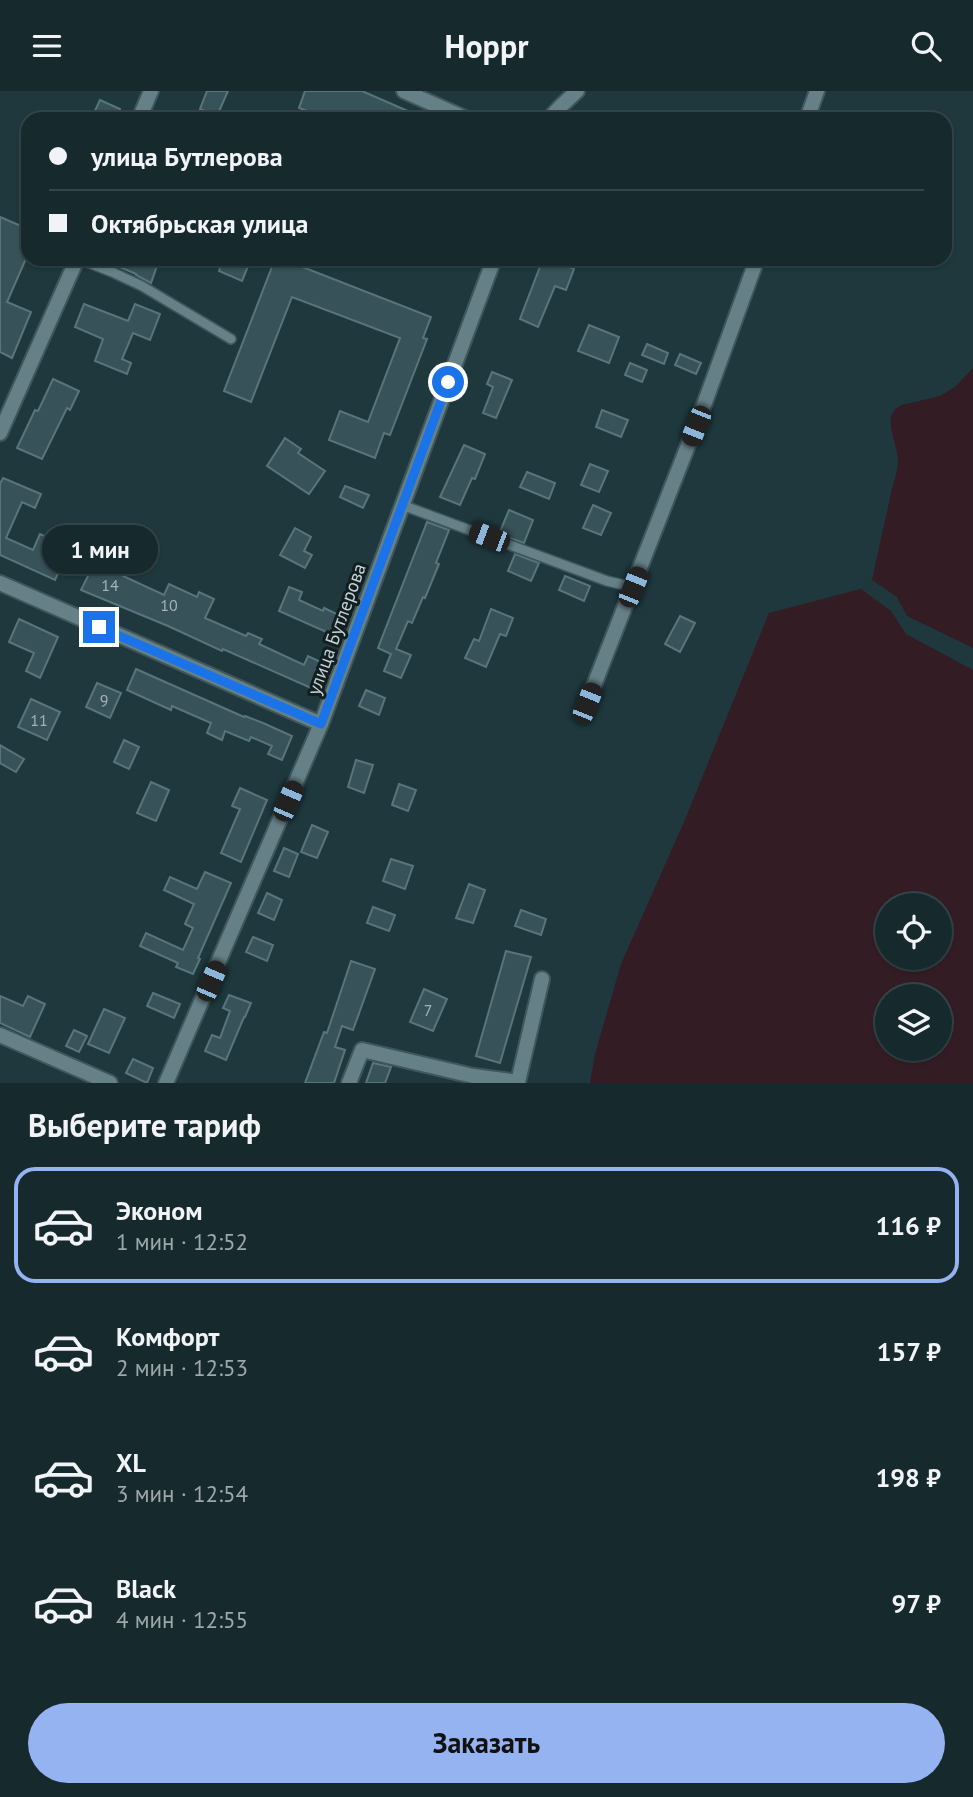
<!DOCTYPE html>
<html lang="ru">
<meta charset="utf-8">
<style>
:root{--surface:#162a2e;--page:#23363a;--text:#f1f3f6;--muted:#9ea7aa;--line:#35464a;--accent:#95b2f1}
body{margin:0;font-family:"PT Sans",sans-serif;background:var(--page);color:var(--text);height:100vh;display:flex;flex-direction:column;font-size:26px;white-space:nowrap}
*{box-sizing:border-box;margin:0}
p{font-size:23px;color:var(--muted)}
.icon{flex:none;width:38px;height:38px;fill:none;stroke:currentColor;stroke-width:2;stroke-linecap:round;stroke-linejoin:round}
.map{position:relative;height:992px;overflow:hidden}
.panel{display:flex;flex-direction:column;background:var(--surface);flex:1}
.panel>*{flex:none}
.top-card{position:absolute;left:21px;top:21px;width:931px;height:154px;border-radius:21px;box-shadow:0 2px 5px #0004,0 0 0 2px var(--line);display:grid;align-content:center;height:154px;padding:0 28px;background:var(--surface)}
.tools{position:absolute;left:875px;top:802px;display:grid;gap:14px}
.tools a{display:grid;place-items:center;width:77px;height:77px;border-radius:50%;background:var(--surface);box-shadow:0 2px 5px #0004,0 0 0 2px var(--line);font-size:35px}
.end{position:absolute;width:32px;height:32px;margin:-16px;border:9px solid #1a73e8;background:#fff;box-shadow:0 0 0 4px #fff}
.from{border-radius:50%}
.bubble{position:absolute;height:49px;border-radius:24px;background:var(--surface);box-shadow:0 2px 5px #0004,0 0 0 2px var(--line);font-size:23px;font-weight:700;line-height:49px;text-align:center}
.car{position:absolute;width:21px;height:42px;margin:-21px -10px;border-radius:9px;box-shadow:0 0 5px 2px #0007;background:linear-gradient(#222 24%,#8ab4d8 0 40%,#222 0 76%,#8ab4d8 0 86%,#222 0)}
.top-card b{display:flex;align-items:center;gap:24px;height:66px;font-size:26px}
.top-card b+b{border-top:2px solid var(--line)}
.top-card i{width:18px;height:18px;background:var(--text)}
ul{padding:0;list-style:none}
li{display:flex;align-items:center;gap:21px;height:116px;margin:0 14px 10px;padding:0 14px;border:4px solid transparent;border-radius:21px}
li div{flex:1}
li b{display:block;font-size:26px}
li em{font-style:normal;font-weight:700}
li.active{border-color:var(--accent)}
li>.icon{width:63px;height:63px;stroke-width:1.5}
h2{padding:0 28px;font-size:32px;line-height:84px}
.primary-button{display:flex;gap:14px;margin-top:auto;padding:14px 28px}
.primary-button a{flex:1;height:80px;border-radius:42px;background:var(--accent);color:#111;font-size:28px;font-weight:700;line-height:80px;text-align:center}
header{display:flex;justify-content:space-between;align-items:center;height:91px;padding:0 28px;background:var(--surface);font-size:32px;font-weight:700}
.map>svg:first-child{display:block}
</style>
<header><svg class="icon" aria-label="menu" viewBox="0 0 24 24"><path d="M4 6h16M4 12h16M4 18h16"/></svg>Hoppr<svg class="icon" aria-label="search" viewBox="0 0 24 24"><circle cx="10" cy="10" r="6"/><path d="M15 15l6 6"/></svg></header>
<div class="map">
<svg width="973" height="992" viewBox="0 0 973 992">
<rect width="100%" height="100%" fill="#1e383e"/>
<path fill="#341c25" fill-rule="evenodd" d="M 973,277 L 973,992 L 590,992 L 595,963 L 621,873 L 684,731 L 769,522 L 868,496 L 872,489 C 878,460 885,431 891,402 C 893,392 898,380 898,369 C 898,352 879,324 902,314 L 940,305 L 955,296 ZM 887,814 L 940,814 L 940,866 L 887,866 ZM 887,905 L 940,905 L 940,957 L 887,957 Z"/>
<polygon fill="#1e383e" points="872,489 897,506 907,525 973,557 973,579 906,543 891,520 861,498 868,496"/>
<g fill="#375258" stroke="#59757c" stroke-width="2">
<polygon points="207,0 228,0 217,25 200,18"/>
<polygon points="305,0 362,0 426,28 330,28 299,17"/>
<polygon points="100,9 120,18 116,28 91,28"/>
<polygon points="0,126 28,138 28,163 7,211 31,221 12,267 0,261"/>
<polygon points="101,168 147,168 158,172 151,192 136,184 136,183"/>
<polygon points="223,168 251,168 242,190 219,180"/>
<polygon points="275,168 282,168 431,226 423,247 427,248 390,344 384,342 375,367 329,349 340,320 368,331 400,247 292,206 251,311 224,300"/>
<polygon points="543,168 549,168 574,178 566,199 555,195 538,236 520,228"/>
<polygon points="84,213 128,230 135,213 160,223 150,249 133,242 122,268 131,272 127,283 95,270 103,248 75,236"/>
<polygon points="589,234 619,246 609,272 578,260"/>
<polygon points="647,253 668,262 664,273 642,264"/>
<polygon points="680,263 701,272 696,283 675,274"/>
<polygon points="630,272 647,279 642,291 625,284"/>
<polygon points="492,281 512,289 496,327 483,322 493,296 487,293"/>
<polygon points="53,288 79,300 70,319 67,317 42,368 17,357 35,319 38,320"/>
<polygon points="602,319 628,329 621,346 596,336"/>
<polygon points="285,347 301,358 298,362 325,380 309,403 267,375"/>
<polygon points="464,354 485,363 475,388 472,387 460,414 440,406"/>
<polygon points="590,373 608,380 599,401 581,394"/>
<polygon points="527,381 555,392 549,408 520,396"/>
<polygon points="3,387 41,403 35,417 22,411 6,447 33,459 40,443 89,465 94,454 116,464 110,477 124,483 123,485 164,504 169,493 197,506 199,501 214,508 205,527 246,545 248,542 262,548 259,553 304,574 308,565 323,572 311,597 223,558 222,560 168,535 81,499 89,483 63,471 55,489 0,464 0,393"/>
<polygon points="345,395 369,404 363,417 340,406"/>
<polygon points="593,414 611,422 601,444 583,437"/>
<polygon points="509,419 533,429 524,452 499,443"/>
<polygon points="427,431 449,439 436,472 439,473 425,507 423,506 412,532 408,530 396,558 411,564 401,587 384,580 391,563 378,557"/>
<polygon points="295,437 311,446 304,460 312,464 305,477 280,464"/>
<polygon points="515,463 539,472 531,490 508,480"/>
<polygon points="565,485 590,495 584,510 559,499"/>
<polygon points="289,496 302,501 299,509 323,520 324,517 341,525 333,544 279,520"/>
<polygon points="491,518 513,527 506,545 500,543 486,576 465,567 474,548 479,550"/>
<polygon points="680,525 695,532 680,561 665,553"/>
<polygon points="19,528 58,546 40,587 26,580 34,562 9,551"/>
<polygon points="136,578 244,626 245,625 263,632 292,645 282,669 268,663 272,655 251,646 249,650 225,640 222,649 207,642 211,632 172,615 171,619 127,599"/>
<polygon points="97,592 121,602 110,627 86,616"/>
<polygon points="366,599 385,607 379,624 359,615"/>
<polygon points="31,608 60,621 47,649 18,636"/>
<polygon points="124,649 139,656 129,678 114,671"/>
<polygon points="0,654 24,668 16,681 0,672"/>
<polygon points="356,669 373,674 364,702 348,696"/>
<polygon points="151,691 169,699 156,730 137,722"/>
<polygon points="399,693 416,699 408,720 392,714"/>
<polygon points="240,697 267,709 241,771 221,762 240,718 232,715"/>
<polygon points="312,734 328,741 317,767 301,761"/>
<polygon points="284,757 298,763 289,786 274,780"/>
<polygon points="391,768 413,775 405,798 383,790"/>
<polygon points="205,781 231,792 198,867 200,868 193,883 176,876 178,872 140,855 146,842 183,859 193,837 185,833 194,813 164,799 170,786 197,798"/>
<polygon points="469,793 485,799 473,832 456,827"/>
<polygon points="267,802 282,809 274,829 258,822"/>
<polygon points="373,816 395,824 389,840 367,832"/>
<polygon points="521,819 546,828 541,844 515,835"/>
<polygon points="253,846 273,854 267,870 246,861"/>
<polygon points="506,860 531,866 500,972 476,965"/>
<polygon points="351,870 375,878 353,939 342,935 335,956 345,959 334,992 305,992 324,941 327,942"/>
<polygon points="424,898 447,908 433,940 410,931"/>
<polygon points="153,902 180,913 174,927 147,915"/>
<polygon points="229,904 251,912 245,926 244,926 226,969 205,960 212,944 220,947 230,920 223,917"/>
<polygon points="0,905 23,915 28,905 45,913 30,946 0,932"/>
<polygon points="104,918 125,927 109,962 88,953"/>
<polygon points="74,939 87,945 79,961 66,955"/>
<polygon points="133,968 153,977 147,992 126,982"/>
<polygon points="373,972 391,976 385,992 366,992"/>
</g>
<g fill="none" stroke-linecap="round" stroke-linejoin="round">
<g stroke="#3f565b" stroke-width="12">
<g id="service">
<polyline points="79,168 112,181 142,195 231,248"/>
<polyline points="402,414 607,490 633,496"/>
</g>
</g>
<g stroke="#3f565b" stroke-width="18">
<g id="minor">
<polyline points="139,28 151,0"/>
<polyline points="549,28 561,15 577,0"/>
<polyline points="807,28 817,0"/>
<polyline points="0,342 77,168"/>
<polyline points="0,492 321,633"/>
<polyline points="587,612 705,311 757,168"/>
<polyline points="0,944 110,992"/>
<polyline points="166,992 321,633 494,168"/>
<polyline points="349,992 362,959 473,985 518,991 542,888"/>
</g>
</g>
<g stroke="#3f565b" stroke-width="18">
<polyline id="tertiary" points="404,0 467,28"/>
</g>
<use href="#service" stroke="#658187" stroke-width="9"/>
<use href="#minor" stroke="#658187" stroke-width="14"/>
<use href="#tertiary" stroke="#658187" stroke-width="14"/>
</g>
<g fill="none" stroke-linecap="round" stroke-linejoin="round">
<polyline stroke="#1a73e8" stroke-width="9" points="99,536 321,633 448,291"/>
</g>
<g text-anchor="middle" stroke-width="6" stroke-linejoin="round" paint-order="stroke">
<g font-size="16" fill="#a2b4b8">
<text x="110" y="500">14</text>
<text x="169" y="520">10</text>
<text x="104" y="615">9</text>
<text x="39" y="635">11</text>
<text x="428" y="925">7</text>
</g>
<g font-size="19" fill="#c5d4d8" stroke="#121e20">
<text transform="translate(336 538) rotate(-70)" y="7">улица Бутлерова</text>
</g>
</g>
</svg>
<div class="tools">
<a><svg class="icon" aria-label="locate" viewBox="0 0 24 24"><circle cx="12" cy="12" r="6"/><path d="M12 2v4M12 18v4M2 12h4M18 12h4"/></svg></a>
<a><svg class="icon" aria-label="layers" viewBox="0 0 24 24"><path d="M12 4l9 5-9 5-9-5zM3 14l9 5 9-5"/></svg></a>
</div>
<i class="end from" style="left:448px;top:291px"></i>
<i class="end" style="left:99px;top:536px"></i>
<div class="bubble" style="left:42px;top:434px;width:116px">1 мин</div>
<i class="car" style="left:696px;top:335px;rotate:202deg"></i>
<i class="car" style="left:489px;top:446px;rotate:291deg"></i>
<i class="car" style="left:633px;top:496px;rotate:22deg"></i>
<i class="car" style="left:587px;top:612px;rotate:22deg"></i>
<i class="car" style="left:288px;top:710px;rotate:23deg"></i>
<i class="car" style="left:211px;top:890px;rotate:23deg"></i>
<div class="top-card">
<b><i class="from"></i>улица Бутлерова</b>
<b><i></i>Октябрьская улица</b>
</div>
</div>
<section class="panel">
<h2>Выберите тариф</h2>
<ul>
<li class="active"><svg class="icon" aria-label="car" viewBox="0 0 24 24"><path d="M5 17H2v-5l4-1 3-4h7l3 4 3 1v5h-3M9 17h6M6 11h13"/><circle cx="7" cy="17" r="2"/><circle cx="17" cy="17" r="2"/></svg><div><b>Эконом</b><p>1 мин · 12:52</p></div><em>116 ₽</em></li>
<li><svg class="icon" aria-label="car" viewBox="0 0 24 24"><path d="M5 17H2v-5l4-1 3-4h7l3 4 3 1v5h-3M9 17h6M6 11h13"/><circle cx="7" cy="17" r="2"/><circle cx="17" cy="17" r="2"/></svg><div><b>Комфорт</b><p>2 мин · 12:53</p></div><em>157 ₽</em></li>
<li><svg class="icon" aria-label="car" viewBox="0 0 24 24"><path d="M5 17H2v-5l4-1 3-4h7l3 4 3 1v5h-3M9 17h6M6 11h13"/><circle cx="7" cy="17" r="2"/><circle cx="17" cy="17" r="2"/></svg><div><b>XL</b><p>3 мин · 12:54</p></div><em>198 ₽</em></li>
<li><svg class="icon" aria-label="car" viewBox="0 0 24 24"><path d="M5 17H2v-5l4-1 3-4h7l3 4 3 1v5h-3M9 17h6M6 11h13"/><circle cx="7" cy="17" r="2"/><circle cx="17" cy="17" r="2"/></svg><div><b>Black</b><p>4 мин · 12:55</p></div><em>97 ₽</em></li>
</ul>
<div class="primary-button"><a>Заказать</a></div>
</section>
